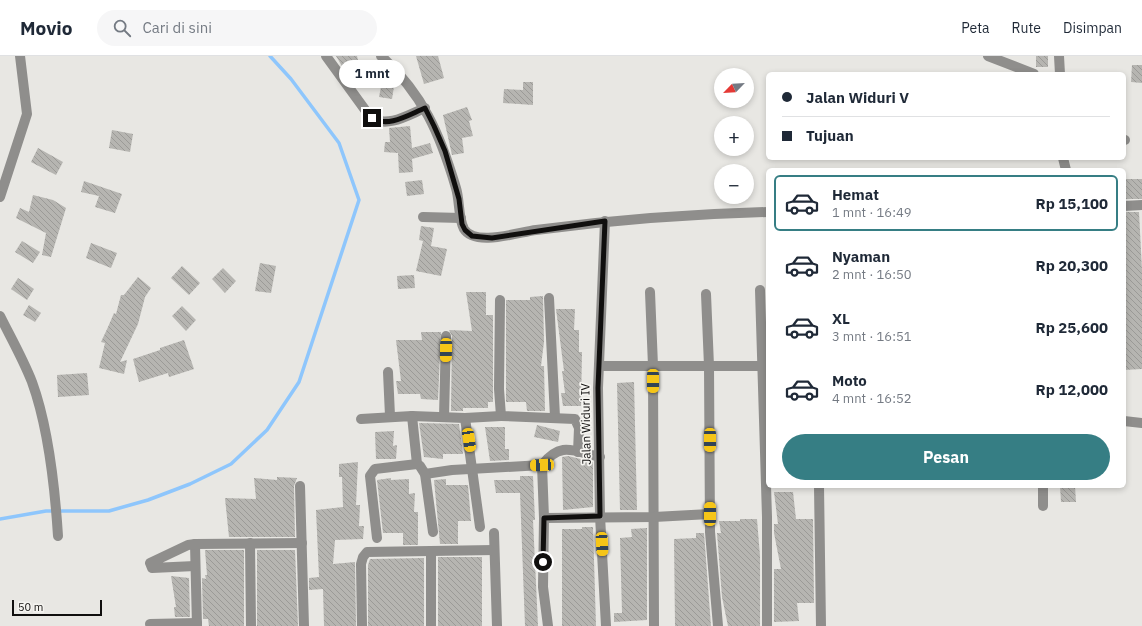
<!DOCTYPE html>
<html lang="id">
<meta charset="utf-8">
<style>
:root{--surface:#fff;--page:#f6f6f7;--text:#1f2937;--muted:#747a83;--line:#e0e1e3;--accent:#367e84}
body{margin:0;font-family:"IBM Plex Sans",sans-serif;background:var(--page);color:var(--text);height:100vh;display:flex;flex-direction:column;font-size:15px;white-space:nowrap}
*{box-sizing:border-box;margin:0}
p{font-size:13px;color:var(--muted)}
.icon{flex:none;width:22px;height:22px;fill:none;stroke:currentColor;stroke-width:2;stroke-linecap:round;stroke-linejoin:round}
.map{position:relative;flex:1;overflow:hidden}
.panel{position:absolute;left:766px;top:112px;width:360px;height:320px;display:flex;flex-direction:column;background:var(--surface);border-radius:6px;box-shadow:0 2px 6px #0003}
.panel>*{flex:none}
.guide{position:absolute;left:766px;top:16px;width:360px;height:88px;border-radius:6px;box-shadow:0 2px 6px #0003;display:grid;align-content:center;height:88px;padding:0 16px;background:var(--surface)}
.needle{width:26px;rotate:245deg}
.buttons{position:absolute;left:714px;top:12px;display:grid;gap:8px}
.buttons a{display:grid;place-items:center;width:40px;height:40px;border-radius:50%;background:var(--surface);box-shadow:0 2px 6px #0003;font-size:20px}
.scale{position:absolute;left:12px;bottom:10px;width:90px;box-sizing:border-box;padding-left:4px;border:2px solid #100f0e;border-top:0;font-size:11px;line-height:14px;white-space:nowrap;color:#100f0e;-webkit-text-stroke:3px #f5f4f0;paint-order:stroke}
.end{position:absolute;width:18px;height:18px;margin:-9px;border:5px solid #100f0e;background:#fff;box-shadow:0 0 0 2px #fff}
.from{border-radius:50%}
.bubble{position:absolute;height:28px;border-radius:14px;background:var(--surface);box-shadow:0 2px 6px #0003;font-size:13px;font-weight:800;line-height:28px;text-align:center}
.car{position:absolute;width:12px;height:24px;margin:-12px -6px;border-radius:5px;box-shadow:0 0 3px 1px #0007;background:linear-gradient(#f5c518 24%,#345 0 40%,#f5c518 0 76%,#345 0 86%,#f5c518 0)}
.guide b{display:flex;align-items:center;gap:14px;height:38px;font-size:15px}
.guide b+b{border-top:1px solid var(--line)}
.guide i{width:10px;height:10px;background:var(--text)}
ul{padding:7px 0 0;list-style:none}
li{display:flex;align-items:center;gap:12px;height:56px;margin:0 8px 6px;padding:0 8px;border:2px solid transparent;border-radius:6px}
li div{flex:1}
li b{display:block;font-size:15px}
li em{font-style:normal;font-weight:800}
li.on{border-color:var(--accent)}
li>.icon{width:36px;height:36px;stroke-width:1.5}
.action{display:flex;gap:8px;margin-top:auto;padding:8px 16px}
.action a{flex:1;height:46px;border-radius:24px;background:var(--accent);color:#fff;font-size:16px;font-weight:800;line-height:46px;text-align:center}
header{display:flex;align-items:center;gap:24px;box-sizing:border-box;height:56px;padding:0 20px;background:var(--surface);border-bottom:1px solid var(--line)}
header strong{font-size:19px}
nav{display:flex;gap:22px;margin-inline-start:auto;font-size:14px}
.search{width:280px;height:36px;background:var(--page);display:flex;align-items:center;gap:10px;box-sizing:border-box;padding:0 14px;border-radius:22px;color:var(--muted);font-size:15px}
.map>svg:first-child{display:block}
</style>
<header>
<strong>Movio</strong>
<div class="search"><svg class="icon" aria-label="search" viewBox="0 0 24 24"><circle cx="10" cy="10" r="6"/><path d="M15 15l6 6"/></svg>Cari di sini</div>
<nav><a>Peta</a><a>Rute</a><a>Disimpan</a></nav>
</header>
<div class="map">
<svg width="1142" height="570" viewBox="0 0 1142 570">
<defs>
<pattern id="building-back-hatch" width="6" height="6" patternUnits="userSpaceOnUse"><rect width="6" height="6" fill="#b6b5b1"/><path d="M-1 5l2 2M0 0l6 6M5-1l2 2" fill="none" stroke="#9b9a97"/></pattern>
</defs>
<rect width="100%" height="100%" fill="#e8e7e3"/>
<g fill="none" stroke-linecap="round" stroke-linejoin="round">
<polyline stroke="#8ec6fc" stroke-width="3.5" points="0,463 46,455 109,455 148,444 190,428 231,408 267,374 299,326 359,144 339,87 291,23 270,0"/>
</g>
<g fill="url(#building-back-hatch)">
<polygon points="336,0 357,0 360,13 346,17"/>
<polygon points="416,0 438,0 444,22 424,28"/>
<rect x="1036" y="0" width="12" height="11"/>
<polygon points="1132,9 1142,9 1142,27 1131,26"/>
<polygon points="383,21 395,24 392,43 379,41"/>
<polygon points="523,26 533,26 533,49 503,47 504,33 523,34"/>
<polygon points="467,51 472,64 469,65 473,80 462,82 464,97 452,99 443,59"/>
<polygon points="410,70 412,92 430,87 433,97 412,103 413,116 399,117 398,97 384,96 385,86 390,86 389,72"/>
<polygon points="112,74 133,78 130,96 109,92"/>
<polygon points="38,92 63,106 56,119 31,106"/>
<rect x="1124" y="123" width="18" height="20"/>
<polygon points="422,124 424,138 407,140 405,126"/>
<polygon points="84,125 122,138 115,157 95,151 99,140 81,136"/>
<polygon points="33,139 53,144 66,152 51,201 42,199 46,177 16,162 20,152 29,156"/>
<polygon points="1124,156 1139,156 1142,214 1142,313 1124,314"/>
<polygon points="421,170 434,172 431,190 447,193 441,220 416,215 423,185 419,184"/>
<polygon points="22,185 40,196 33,207 15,196"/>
<polygon points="91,187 117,197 111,212 86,202"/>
<polygon points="260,207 276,210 271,237 255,235"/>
<polygon points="182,210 200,227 189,239 171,222"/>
<polygon points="223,212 236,225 225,237 212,223"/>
<polygon points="414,219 415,232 398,233 397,220"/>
<polygon points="138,221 151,232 145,241 138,268 120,306 127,304 124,318 99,312 105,287 101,286 108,271 114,257 116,258 121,239 124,239"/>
<polygon points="18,222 34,233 27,244 11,233"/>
<polygon points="466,236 486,236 486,259 493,259 493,346 488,346 488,352 463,352 463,355 451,355 452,280 449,274 472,275"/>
<polygon points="543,240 544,286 541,310 544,310 545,355 527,355 526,346 506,346 506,244 530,244 530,241"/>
<polygon points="29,249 41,257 35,266 23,259"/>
<polygon points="182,250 196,264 186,275 172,260"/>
<polygon points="556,253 575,253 574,274 579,274 579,296 582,296 581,350 563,350 561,337 565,337 562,315 564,315"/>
<polygon points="421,276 441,276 438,344 421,343 420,338 398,338 396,325 401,325 396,284 422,284"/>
<polygon points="184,284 194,313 169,321 168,317 139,326 133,303 160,294 160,292"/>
<polygon points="87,317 89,339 58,341 57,319"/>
<polygon points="634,326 637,454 620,454 617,327"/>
<polygon points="419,367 459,368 463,398 443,398 443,403 424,401"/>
<polygon points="537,369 560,375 558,386 534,381"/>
<polygon points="485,371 505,371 505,393 509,393 509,404 490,405"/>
<polygon points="394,375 393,390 397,389 396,403 376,403 375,376"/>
<polygon points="568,400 593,406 593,451 563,454 562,401"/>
<polygon points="358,406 356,449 360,449 359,470 364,470 363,483 335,484 333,508 355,506 356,570 324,570 323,533 309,534 309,522 319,521 316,454 343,451 342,421 339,421 339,408"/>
<polygon points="520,420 533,420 535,464 533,464 538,570 525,570 520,437 496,437 494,424 520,424"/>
<polygon points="277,421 297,422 294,430 295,481 229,481 225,442 256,443 254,422 277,424"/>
<polygon points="391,422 391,424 409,423 409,438 415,437 414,456 418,456 418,489 403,489 403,477 383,477 377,424"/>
<polygon points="446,423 446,429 468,429 471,465 458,465 458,488 440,488 434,424"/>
<polygon points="1060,430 1075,430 1076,446 1061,446"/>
<polygon points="774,436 793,436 796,463 813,463 814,547 797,547 799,565 774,566 774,513 781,513 774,477 774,468 778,468"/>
<polygon points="740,463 757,463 760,500 760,570 728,570 722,541 717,477 721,477 719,465 740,465"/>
<polygon points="582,471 593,471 596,570 562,570 562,473 582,473"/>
<polygon points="647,472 647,564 614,566 614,557 622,557 620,482 632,481 631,473"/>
<polygon points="696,477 704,477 711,570 675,570 674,483 696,482"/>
<polygon points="205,494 244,494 244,570 209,570 208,563 203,563 202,522 206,523 205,519 207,519"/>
<polygon points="257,494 295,494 298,570 257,570"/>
<rect x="438" y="501" width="44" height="69"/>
<polygon points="424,502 424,570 368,570 368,509 370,503"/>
<polygon points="171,520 189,522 190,561 175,561 174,551 176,551"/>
</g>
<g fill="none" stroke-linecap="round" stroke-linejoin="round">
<g stroke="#8f8e8c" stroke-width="10">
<path d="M 326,0 L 371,62 C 388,72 408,59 425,52"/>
<path d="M 381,0 C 423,38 440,78 456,132 C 460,145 458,162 464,173 C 475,191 519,176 536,174 C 613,164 690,158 768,156"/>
<polyline points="988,0 1034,18"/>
<polyline points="1059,0 1060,18"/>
<polyline points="1124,84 1125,84"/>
<polyline points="1063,102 1066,114"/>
<polyline points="0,141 27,58 20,0"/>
<polyline points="1124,150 1142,149"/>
<polyline points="423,161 461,162"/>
<polyline points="605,165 598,332 600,460 606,570"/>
<polyline points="760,234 767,461 767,570"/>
<polyline points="650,236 653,310 654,570"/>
<polyline points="706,238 709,310 710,476 718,570"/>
<polyline points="549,242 555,361"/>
<polyline points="500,244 499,333 501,360 575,363 579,372 578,396"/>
<path d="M 0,260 C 11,282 23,303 32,326 C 48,370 55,433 58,480"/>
<polyline points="599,310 767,310"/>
<polyline points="388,316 390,360"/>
<polyline points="412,360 465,362 501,360"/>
<polyline points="444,361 446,280"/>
<polyline points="465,362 480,471"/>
<polyline points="361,363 412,360 417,408"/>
<polyline points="1124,365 1142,367"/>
<polyline points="425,418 452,414 542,409"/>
<polyline points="300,430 304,570"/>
<polyline points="819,430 821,570"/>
<polyline points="1043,450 1043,430"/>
<polyline points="544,462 654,461 710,458"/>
<polyline points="494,477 497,570"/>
<polyline points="377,482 370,420 375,413 417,408 420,410 425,418 433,476"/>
<polyline points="250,487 251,570"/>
<polyline points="195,488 197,570"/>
<polyline points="431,495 431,570"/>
<polyline points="195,510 152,512 150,507 188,489 195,488 302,487"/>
<polyline points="150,568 197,567"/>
<polyline points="362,570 361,508 363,501 367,496 494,494"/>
<path d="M 548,570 L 543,531 L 544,462 L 542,409 C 561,385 573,395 600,401"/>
</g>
</g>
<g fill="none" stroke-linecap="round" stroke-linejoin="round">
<path stroke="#100f0e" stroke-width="5" d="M 372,62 C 388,72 408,59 425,52 L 434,70 L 445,95 L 459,143 L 462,168 L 465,174 L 472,180 L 492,182 L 605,165 L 598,332 L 600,460 L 544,462 L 543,506"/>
</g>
<g text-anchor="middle" stroke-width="3.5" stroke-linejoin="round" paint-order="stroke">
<g font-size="12" fill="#100f0e" stroke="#f5f4f0">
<text transform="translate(586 368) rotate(-91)" y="4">Jalan Widuri IV</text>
</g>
</g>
</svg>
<div class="buttons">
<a><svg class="needle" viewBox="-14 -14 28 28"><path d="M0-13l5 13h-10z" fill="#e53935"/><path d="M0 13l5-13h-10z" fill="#747a83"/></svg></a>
<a>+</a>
<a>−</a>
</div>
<div class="scale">50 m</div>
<i class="end from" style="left:543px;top:506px"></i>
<i class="end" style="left:372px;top:62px"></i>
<div class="bubble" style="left:339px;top:4px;width:66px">1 mnt</div>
<i class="car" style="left:446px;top:294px;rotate:181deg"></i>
<i class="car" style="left:653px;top:325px;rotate:180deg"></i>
<i class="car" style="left:469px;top:384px;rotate:171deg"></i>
<i class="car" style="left:710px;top:384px;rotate:180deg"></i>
<i class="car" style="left:542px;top:409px;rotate:267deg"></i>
<i class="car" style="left:710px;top:458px;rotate:0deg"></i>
<i class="car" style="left:602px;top:488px;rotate:177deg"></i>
<div class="guide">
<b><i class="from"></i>Jalan Widuri V</b>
<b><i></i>Tujuan</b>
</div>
<section class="panel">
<ul>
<li class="on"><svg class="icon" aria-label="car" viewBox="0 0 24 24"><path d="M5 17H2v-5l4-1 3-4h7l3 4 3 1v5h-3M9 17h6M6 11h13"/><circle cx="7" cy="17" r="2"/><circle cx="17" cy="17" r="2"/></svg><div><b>Hemat</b><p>1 mnt · 16:49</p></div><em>Rp 15,100</em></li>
<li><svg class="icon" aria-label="car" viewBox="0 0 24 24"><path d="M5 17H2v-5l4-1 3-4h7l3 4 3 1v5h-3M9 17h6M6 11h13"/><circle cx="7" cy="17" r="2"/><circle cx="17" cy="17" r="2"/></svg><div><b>Nyaman</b><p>2 mnt · 16:50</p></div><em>Rp 20,300</em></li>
<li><svg class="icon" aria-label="car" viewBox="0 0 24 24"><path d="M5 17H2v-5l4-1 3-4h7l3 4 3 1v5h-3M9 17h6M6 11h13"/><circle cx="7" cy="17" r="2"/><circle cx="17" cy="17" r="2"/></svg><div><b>XL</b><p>3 mnt · 16:51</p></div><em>Rp 25,600</em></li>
<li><svg class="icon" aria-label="car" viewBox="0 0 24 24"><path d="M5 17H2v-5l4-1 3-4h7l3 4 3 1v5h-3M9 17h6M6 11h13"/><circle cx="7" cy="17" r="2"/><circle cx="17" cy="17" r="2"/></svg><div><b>Moto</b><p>4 mnt · 16:52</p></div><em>Rp 12,000</em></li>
</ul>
<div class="action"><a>Pesan</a></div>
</section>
</div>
